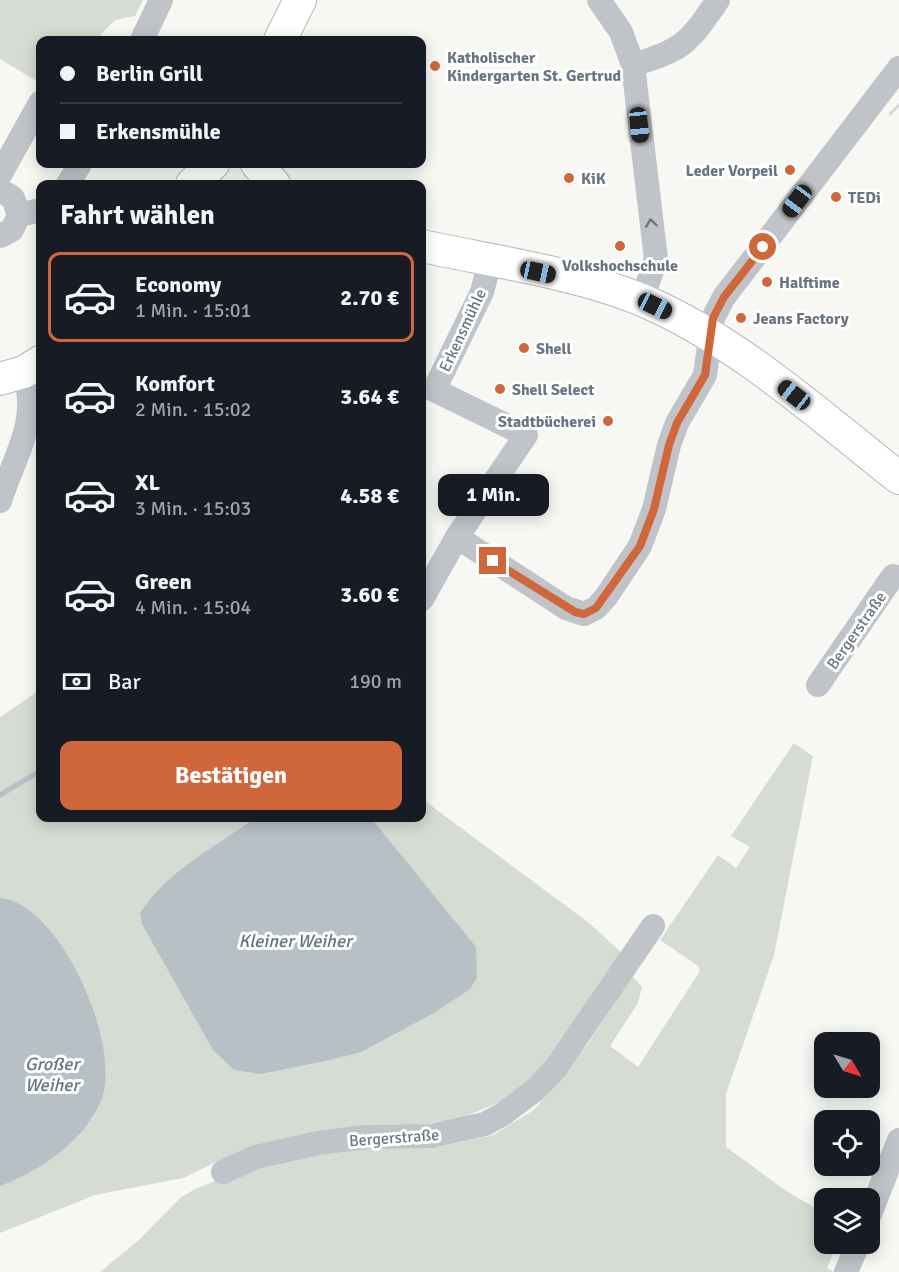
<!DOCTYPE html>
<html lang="de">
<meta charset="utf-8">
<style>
:root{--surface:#171b24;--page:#242831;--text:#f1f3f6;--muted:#9ea1a6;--line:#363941;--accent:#d0673b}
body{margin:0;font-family:Signika,sans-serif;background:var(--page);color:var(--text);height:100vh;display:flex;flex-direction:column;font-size:22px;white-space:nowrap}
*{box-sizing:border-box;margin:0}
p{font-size:20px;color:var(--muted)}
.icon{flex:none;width:33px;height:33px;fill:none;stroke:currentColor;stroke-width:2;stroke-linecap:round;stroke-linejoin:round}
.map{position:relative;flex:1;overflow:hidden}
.details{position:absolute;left:36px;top:180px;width:390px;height:642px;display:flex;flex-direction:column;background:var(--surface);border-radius:12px;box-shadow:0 3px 15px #0003}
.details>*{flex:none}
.guide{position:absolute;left:36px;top:36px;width:390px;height:132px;border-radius:12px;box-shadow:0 3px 15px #0003;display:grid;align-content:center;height:132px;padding:0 24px;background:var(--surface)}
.needle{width:39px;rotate:128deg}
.tools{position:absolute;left:814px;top:1032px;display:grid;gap:12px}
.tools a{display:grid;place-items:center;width:66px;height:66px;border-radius:12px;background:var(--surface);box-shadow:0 3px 15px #0003;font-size:30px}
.end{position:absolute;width:27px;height:27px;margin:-14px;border:8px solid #d0673b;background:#fff;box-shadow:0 0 0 3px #fff}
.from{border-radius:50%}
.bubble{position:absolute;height:42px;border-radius:12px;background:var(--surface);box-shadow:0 3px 15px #0003;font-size:20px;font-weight:700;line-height:42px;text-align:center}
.car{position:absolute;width:18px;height:36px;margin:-18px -9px;border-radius:8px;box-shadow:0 0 4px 2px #0007;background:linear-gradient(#222 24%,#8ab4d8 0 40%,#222 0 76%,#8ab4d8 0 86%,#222 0)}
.guide b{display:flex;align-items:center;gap:21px;height:57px;font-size:22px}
.guide b+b{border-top:2px solid var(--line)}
.guide i{width:15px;height:15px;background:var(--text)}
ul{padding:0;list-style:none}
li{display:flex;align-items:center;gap:18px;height:90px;margin:0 12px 9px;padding:0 12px;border:3px solid transparent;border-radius:12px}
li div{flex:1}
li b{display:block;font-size:22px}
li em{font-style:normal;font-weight:700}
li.current{border-color:var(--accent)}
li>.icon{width:54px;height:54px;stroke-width:1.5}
h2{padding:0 24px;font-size:27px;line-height:72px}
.pay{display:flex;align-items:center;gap:15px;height:66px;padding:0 24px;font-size:22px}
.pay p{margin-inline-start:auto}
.cta{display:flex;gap:12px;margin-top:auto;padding:12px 24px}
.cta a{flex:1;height:69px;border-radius:12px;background:var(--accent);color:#fff;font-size:24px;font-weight:700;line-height:69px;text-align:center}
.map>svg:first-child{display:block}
</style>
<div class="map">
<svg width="899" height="1272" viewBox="0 0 899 1272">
<rect width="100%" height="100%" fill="#f7f7f4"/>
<g fill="#d6dbd4">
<polygon points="0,0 143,0 135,16 115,20 101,34 101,40 40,40 40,83 0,59"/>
<polygon points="40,690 40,818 422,818 422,799 589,923 623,954 541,1074 522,1092 462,1118 220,1160 183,1178 95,1195 0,1233 0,717"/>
<polygon points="794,743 813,756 774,955 726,1094 726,1147 785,1190 825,1214 825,1244 837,1244 827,1268 834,1272 100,1272 139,1240 180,1198 195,1189 256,1165 340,1145 438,1147 493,1135 535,1109 587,1045 632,976 642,987 638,1003 610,1046 638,1067 700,971 698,966 660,940 718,855 736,868 750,847 731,836"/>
</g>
<g fill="#b7c0c5">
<path d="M 255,818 L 371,818 L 476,947 L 477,978 L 470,989 L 434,1013 L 361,1052 L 330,1060 L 261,1074 L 234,1070 L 213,1050 L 142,924 L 140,913 C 166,872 216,846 255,818 Z"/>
<path d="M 0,898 C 61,903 125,1050 100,1103 C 81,1144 41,1170 0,1186 Z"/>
</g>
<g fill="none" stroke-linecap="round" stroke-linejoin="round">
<polyline stroke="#b7c0c5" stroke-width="5" points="0,795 40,771"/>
<polyline stroke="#d4d6d8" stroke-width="24" stroke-dasharray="24 12" stroke-linecap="butt" points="897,105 899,107"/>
<g stroke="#b2b5b9" stroke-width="34">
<g id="major">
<polyline points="280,40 300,0"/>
<polyline points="257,164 274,184"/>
<polyline points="192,184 213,164"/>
<path d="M 422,246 C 491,261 577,273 642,300 C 738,341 818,414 899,478"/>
<polyline points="0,379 24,372 40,362"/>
</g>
</g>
<g stroke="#c0c3c7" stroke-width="24">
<polyline points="599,0 621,32 633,65 656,259 642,300"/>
<polyline points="142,40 161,0"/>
<path d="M 633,65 C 684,49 688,44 718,0"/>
<polyline points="0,175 40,103"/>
<polyline points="68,184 80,164"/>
<polyline points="0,190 13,198 19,215 12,230 0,236"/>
<polyline points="19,215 40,210"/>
<path d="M 0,501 C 15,454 40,422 24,372"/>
<polyline points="457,537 566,608 584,614 596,608 606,597 640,546 654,509 669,445 677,423 705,375 713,318 724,297 899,68"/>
<polyline points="422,599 457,537 526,435 434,390 482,292 490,261"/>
<polyline points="818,685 893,576"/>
<polyline points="223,1172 256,1157 318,1143 366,1137 431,1136 485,1124 503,1114 535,1090 555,1069 653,926"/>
<polyline points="870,1214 899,1140"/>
<polyline points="846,1272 858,1244"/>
</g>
<use href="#major" stroke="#fff" stroke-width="32"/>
</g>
<defs><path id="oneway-chevron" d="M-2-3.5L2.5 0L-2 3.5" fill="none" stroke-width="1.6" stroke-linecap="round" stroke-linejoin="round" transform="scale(1.5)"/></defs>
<use stroke="#697582" href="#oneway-chevron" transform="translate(651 223) rotate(-98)"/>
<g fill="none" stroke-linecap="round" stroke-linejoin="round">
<polyline stroke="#d0673b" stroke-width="8" points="493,561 575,612 584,614 596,608 640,546 654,509 669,445 677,423 705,375 713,318 724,297 763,247"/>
</g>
<g fill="#d0673b" stroke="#fff" stroke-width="2">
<circle cx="435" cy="66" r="6"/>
<circle cx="790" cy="170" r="6"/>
<circle cx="569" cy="178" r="6"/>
<circle cx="836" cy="197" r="6"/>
<circle cx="620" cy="246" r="6"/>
<circle cx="767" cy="282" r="6"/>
<circle cx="741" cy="318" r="6"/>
<circle cx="524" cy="348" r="6"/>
<circle cx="500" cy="389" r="6"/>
<circle cx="608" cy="421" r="6"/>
</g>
<g text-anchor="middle" stroke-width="6" stroke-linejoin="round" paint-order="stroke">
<g font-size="16" font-weight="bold" fill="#697582" stroke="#fff" text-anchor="start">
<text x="447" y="63">Katholischer<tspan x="447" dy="18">Kindergarten St. Gertrud</tspan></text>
<text x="778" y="176" text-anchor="end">Leder Vorpeil</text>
<text x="581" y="184">KiK</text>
<text x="848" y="203">TEDi</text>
<text x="620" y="271" text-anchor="middle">Volkshochschule</text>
<text x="779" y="288">Halftime</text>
<text x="753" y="324">Jeans Factory</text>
<text x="536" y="354">Shell</text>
<text x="512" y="395">Shell Select</text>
<text x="596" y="427" text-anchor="end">Stadtbücherei</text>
</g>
<g font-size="16" fill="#697582" stroke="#fff">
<text transform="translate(462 330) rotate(-65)" y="6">Erkensmühle</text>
<text transform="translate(856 630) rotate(-55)" y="6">Bergerstraße</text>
<text transform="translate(394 1137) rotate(-4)" y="6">Bergerstraße</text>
</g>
<g font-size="18" font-style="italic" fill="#65767e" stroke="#fff">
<text x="295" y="947">Kleiner Weiher</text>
<text x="52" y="1070">Großer<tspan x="52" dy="21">Weiher</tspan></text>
</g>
</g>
</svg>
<div class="tools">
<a><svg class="needle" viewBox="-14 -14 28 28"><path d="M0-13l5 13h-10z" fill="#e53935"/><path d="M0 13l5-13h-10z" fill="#9ea1a6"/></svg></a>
<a><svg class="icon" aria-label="locate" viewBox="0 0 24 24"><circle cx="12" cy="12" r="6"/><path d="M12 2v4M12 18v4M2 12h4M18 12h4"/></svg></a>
<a><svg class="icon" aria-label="layers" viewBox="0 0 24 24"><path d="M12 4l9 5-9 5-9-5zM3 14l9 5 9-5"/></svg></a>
</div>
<i class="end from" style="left:763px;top:247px"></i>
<i class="end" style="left:493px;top:561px"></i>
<div class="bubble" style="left:438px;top:474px;width:111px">1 Min.</div>
<i class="car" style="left:639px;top:125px;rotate:174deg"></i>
<i class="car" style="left:797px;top:201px;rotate:217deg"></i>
<i class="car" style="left:538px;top:272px;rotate:102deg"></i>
<i class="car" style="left:655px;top:306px;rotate:116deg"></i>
<i class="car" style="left:794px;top:395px;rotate:308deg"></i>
<div class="guide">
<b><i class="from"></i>Berlin Grill</b>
<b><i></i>Erkensmühle</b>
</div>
<section class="details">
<h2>Fahrt wählen</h2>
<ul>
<li class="current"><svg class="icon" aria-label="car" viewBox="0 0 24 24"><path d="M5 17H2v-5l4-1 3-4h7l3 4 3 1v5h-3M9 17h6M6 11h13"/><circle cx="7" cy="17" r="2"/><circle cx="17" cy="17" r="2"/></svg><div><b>Economy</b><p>1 Min. · 15:01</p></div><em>2.70 €</em></li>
<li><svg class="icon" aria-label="car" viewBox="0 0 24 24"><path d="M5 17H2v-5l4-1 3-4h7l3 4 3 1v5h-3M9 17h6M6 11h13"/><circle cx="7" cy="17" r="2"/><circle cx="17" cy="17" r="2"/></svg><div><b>Komfort</b><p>2 Min. · 15:02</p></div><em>3.64 €</em></li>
<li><svg class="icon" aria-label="car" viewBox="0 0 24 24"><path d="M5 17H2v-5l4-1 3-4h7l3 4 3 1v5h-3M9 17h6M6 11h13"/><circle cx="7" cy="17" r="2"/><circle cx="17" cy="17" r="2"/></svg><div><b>XL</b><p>3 Min. · 15:03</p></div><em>4.58 €</em></li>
<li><svg class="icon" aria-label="car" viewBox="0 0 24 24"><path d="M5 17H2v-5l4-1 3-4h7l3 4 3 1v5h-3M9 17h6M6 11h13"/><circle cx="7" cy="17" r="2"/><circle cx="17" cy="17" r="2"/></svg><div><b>Green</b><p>4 Min. · 15:04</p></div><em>3.60 €</em></li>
</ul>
<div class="pay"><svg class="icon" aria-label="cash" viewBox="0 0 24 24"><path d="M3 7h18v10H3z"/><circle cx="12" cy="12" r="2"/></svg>Bar<p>190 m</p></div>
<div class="cta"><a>Bestätigen</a></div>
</section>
</div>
